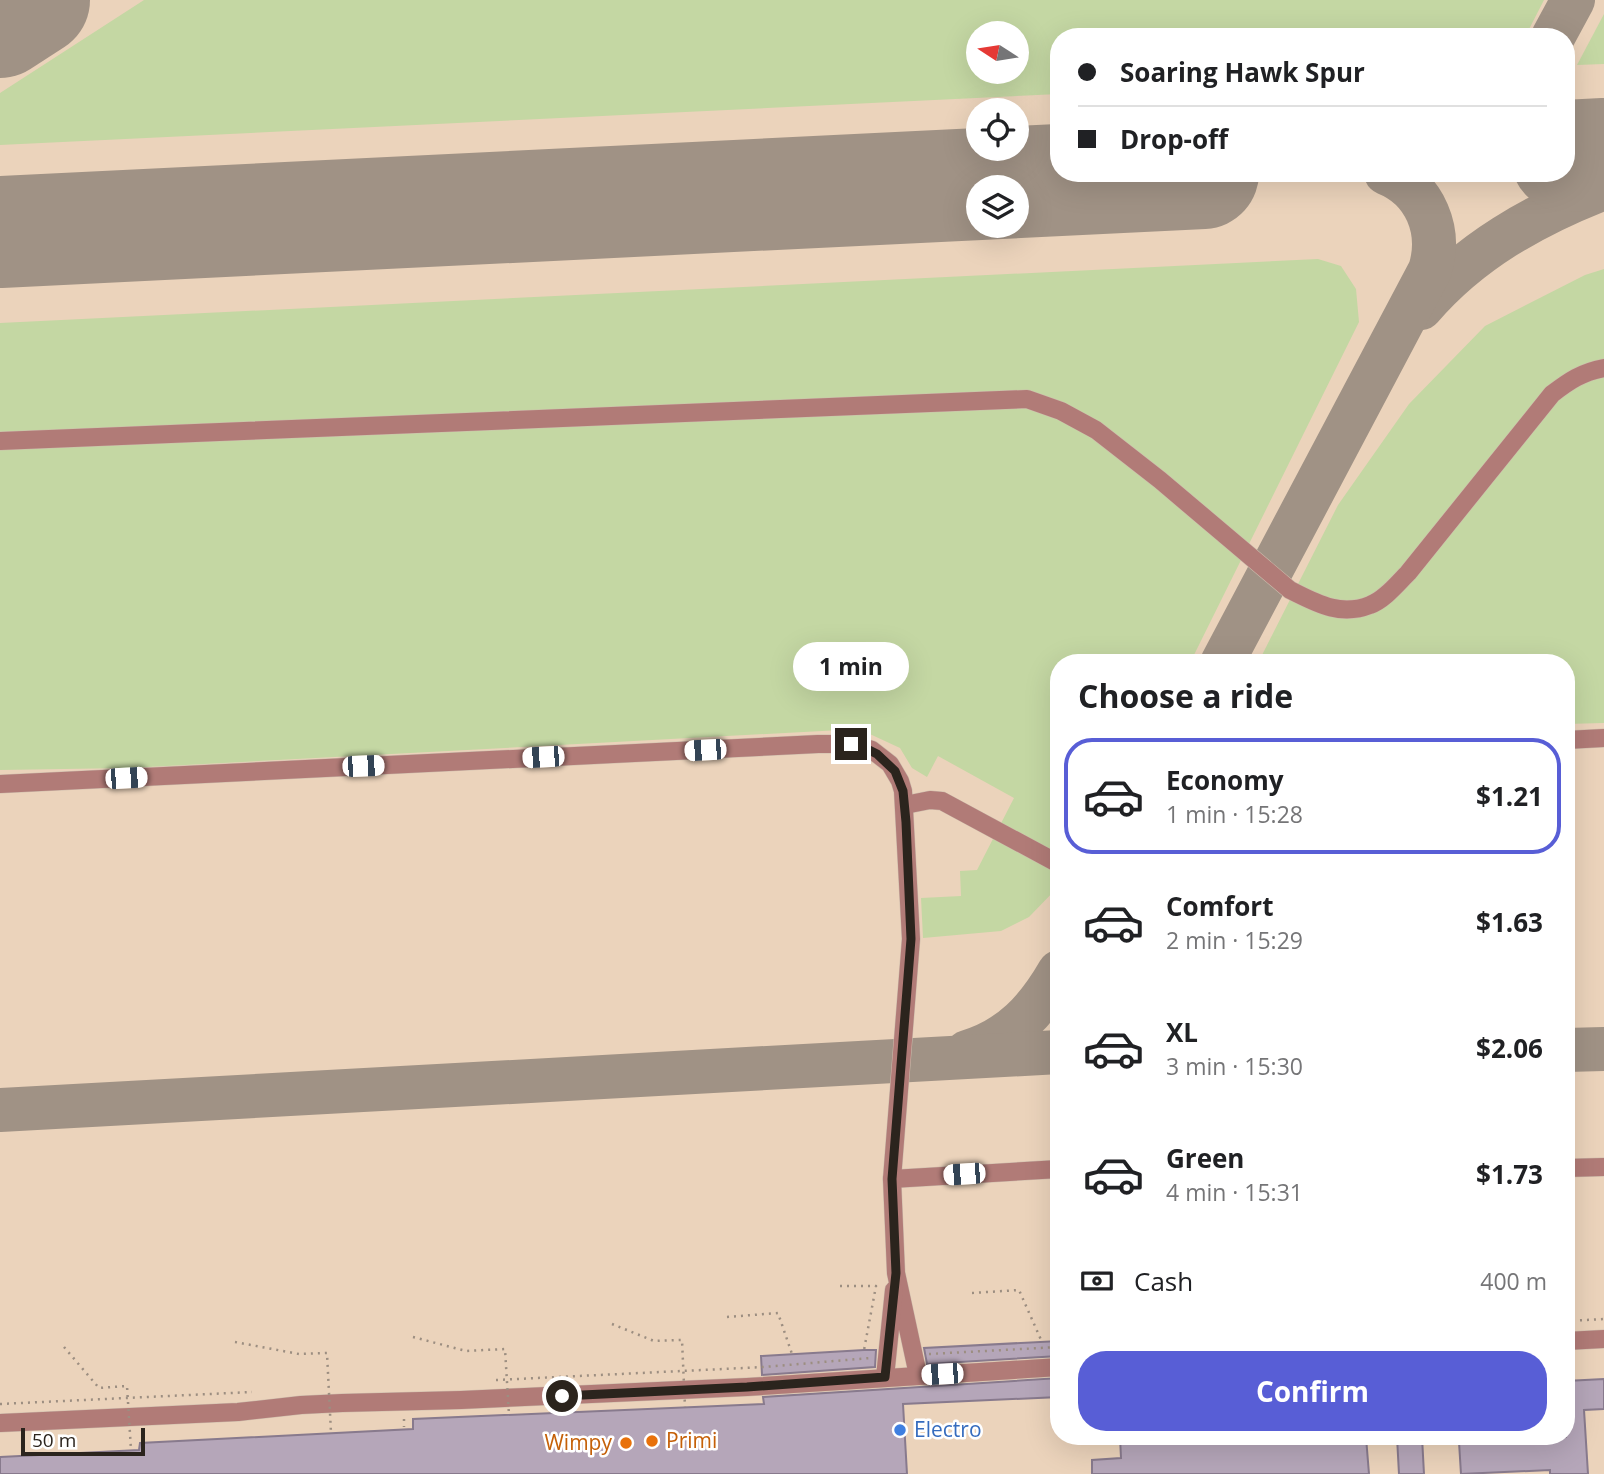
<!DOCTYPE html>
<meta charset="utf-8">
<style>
:root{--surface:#fff;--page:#f6f6f6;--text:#202124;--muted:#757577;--line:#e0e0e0;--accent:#585ed6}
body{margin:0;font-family:"Open Sans",sans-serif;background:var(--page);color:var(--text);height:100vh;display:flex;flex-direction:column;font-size:26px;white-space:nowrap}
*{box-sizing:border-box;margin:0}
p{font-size:23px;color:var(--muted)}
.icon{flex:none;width:38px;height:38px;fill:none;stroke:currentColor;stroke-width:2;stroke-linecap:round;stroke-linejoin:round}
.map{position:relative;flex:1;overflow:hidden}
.side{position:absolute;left:1050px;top:654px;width:525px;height:791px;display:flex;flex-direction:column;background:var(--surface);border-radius:28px;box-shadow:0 7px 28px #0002}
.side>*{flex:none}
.guide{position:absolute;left:1050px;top:28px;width:525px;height:154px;border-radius:28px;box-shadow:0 7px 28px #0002;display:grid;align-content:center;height:154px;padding:0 28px;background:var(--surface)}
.needle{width:46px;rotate:282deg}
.fabs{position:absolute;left:966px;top:21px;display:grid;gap:14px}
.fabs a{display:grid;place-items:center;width:63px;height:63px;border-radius:50%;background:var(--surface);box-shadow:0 7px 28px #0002;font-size:35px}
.scale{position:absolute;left:21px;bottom:18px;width:124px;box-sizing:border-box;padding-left:7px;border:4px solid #2b241d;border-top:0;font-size:19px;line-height:24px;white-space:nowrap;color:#2b241d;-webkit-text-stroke:5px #fff;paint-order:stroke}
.end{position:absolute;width:32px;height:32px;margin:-16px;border:9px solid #2b241d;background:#fff;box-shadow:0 0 0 4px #fff}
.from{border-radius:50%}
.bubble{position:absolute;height:49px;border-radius:24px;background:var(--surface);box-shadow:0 7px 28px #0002;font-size:23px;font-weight:700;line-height:49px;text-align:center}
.car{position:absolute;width:21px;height:42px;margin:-21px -10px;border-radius:9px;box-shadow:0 0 5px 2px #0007;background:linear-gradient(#fff 24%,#345 0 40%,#fff 0 76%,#345 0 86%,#fff 0)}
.guide b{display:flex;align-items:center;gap:24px;height:66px;font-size:26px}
.guide b+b{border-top:2px solid var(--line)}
.guide i{width:18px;height:18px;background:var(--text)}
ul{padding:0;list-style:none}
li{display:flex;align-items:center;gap:21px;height:116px;margin:0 14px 10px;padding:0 14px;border:4px solid transparent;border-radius:28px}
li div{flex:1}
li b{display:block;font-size:26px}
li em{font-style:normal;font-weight:700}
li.selected{border-color:var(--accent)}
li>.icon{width:63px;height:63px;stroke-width:1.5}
h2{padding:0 28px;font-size:32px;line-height:84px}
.pay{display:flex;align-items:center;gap:18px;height:77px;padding:0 28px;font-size:26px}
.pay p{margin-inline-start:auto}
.action{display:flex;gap:14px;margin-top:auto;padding:14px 28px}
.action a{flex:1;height:80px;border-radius:28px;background:var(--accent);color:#fff;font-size:28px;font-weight:700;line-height:80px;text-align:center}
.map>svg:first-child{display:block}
</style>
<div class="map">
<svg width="1604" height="1474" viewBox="0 0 1604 1474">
<rect width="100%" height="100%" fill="#f2dfcd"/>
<path fill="#ebd3bb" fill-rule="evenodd" d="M 0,0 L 1604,0 L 1604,1474 L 0,1474 ZM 978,33 L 1017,33 L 1017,72 L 978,72 ZM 1059,37 L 1566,37 L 1566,173 L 1059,173 ZM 978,110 L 1017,110 L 1017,149 L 978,149 ZM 978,187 L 1017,187 L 1017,226 L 978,226 ZM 1059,663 L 1566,663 L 1566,1437 L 1059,1437 Z"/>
<g fill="#c4d7a3" fill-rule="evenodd">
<path d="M 144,0 L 1544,0 L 1525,37 L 1059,37 L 1059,94 L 0,145 L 0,93 ZM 978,33 L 1017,33 L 1017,72 L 978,72 Z"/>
<polygon points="1604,14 1604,64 1577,65"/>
<polygon points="1318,259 1341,266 1356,289 1359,322 1190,663 1059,663 1059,886 1029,917 1001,931 923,938 921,898 961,896 960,871 977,870 1014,798 938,756 927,777 912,768 900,748 859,729 129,768 0,770 0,323"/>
<polygon points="1604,269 1604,723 1566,724 1566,663 1258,663 1338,505 1409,404 1485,326 1585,275"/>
</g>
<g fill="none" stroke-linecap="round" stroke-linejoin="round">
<g stroke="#a09285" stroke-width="44">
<polyline points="1553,37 1573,0"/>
<polyline points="1566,129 1582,141 1604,149"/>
<path d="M 1421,308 C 1470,251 1534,215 1604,188"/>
<path d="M 1222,663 L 1430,270 C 1442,231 1426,189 1386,173"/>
<polyline points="1566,1050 1604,1049"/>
<path d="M 967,1052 C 1011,1039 1037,1010 1059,972"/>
<polyline points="0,1110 1059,1052"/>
</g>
<g stroke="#a09285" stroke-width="112">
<polyline points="0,22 34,0"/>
<polyline points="1566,156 1604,154"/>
<polyline points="0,232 1203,173"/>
</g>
</g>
<g fill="#b5a6b9" stroke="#887a8d" stroke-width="2">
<polygon points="1059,1341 1059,1356 927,1364 924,1348"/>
<polygon points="864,1350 876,1350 875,1367 762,1375 761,1356"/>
<polygon points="1059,1378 1059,1397 903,1404 907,1474 0,1474 0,1457 139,1450 140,1443 413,1429 413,1419 764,1404 763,1397"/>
<polygon points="1604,1379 1604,1409 1584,1410 1588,1474 1550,1474 1550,1470 1461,1474 1459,1442 1490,1441 1490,1437 1525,1437 1525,1439 1566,1437 1566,1381"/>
<polygon points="1120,1437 1366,1437 1369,1474 1092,1474 1092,1460 1121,1458"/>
<polygon points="1397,1437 1422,1437 1424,1474 1399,1474"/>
</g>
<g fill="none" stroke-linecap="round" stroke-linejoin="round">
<g stroke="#cebdad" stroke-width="19">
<g id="minor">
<path d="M 0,441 L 1027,399 L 1061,411 L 1096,430 L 1160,480 L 1290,590 C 1316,603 1340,617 1370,605 C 1384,600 1397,584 1408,573 L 1552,394 C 1569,381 1582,372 1604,368"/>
<polyline points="1566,740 1604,738"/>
<polyline points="0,784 818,744 851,744 872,750 890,764 900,781 903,791 911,939 892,1179 896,1273 918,1375"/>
<polyline points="905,805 930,800 942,801 1059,864"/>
<polyline points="1566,1168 1604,1167"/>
<polyline points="892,1179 1059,1169"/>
<polyline points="1566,1341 1604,1339"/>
<polyline points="885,1377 894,1290"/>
<polyline points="0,1423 238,1412 301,1405 342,1403 461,1400 747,1387 1059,1367"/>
</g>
</g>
<g stroke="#9c8e81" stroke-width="2.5" stroke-dasharray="2 5" stroke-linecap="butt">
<polyline points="840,1286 876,1286 864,1350"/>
<polyline points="972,1293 1019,1290 1042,1342"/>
<polyline points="727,1317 778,1313 792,1354"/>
<polyline points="1566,1321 1604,1319"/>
<polyline points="929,1354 1059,1347"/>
<polyline points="496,1380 764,1367 870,1358"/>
<polyline points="0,1404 252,1392"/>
<polyline points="404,1419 404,1427"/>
</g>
<use href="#minor" stroke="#b17b77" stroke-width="18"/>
<g stroke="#9c8e81" stroke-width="2.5" stroke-dasharray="2 5" stroke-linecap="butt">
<polyline points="612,1324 654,1341 682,1340 685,1407"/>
<polyline points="413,1337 466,1351 505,1349 509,1415"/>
<polyline points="235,1342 299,1354 327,1353 331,1433"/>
<polyline points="64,1347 99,1388 127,1386 131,1450"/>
</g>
</g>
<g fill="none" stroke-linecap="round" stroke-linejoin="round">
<polyline stroke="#2b241d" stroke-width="9" points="562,1396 747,1387 885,1377 896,1273 892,1179 911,939 906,822 903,791 895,771 877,754 861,746 851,744"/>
</g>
<circle fill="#3f7fe0" stroke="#fff" stroke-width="2.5" cx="900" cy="1430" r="7"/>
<g fill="#e8710a" stroke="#fff" stroke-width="2.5">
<circle cx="652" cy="1441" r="7"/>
<circle cx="626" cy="1443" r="7"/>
</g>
<g text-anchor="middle" stroke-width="5" stroke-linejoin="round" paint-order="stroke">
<g font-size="21" fill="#366cbe" stroke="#fff" text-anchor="start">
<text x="914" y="1437">Electro</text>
</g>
<g font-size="21" fill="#c56008" stroke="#fff" text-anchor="start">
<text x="666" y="1448">Primi</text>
<text x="612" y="1450" text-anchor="end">Wimpy</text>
</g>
</g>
</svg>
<div class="fabs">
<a><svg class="needle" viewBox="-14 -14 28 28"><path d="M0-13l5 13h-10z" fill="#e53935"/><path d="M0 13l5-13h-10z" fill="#757577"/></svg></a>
<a><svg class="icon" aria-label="locate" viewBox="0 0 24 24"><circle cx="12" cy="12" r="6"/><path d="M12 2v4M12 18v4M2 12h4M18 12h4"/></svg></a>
<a><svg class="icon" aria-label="layers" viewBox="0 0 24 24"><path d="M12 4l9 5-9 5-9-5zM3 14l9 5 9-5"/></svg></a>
</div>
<div class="scale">50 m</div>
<i class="end from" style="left:562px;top:1396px"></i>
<i class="end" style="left:851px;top:744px"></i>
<div class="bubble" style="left:793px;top:642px;width:116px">1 min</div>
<i class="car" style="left:705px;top:750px;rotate:267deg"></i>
<i class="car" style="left:543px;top:757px;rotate:267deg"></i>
<i class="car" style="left:363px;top:766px;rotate:88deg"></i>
<i class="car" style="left:126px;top:778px;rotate:87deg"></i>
<i class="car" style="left:964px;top:1174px;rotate:266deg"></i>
<i class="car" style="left:942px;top:1374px;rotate:267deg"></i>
<div class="guide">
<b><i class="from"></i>Soaring Hawk Spur</b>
<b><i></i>Drop-off</b>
</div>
<section class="side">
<h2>Choose a ride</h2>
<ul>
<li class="selected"><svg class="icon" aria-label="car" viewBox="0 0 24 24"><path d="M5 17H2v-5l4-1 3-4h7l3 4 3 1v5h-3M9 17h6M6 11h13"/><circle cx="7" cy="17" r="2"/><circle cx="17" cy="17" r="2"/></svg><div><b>Economy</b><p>1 min · 15:28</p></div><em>$1.21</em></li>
<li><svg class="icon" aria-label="car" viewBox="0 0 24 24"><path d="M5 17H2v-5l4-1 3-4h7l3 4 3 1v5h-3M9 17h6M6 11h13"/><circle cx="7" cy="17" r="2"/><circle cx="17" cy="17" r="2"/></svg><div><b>Comfort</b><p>2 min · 15:29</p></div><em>$1.63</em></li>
<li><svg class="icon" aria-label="car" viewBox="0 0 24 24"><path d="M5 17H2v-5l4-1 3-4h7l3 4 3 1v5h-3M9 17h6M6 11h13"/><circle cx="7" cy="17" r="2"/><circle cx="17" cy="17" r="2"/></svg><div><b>XL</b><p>3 min · 15:30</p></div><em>$2.06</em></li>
<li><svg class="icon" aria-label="car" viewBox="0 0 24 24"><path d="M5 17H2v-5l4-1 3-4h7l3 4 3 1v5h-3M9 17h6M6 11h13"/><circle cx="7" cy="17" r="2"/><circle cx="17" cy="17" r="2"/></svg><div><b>Green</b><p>4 min · 15:31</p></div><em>$1.73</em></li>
</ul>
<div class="pay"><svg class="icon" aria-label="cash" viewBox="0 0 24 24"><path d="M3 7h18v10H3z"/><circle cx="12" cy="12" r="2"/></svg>Cash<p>400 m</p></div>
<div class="action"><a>Confirm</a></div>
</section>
</div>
